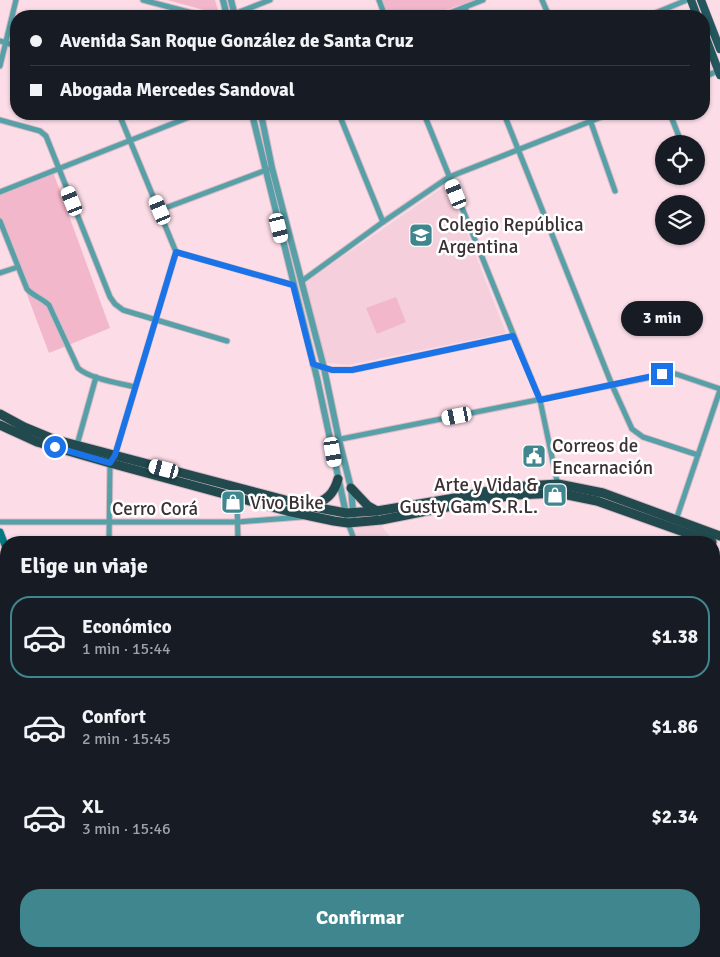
<!DOCTYPE html>
<html lang="es">
<meta charset="utf-8">
<style>
:root{--surface:#171b24;--page:#20242c;--text:#f1f3f6;--muted:#9ea1a6;--line:#363941;--accent:#3f868e}
body{margin:0;font-family:Signika,sans-serif;background:var(--page);color:var(--text);height:100vh;display:flex;flex-direction:column;font-size:19px;white-space:nowrap}
*{box-sizing:border-box;margin:0}
p{font-size:16px;color:var(--muted)}
.icon{flex:none;width:28px;height:28px;fill:none;stroke:currentColor;stroke-width:2;stroke-linecap:round;stroke-linejoin:round}
.map{position:relative;flex:1;overflow:hidden}
.details{position:absolute;left:0px;top:536px;width:720px;height:421px;display:flex;flex-direction:column;background:var(--surface);border-radius:20px 20px 0 0;box-shadow:0 1px 4px #0004}
.details>*{flex:none}
.hud{position:absolute;left:10px;top:10px;width:700px;height:110px;border-radius:20px;box-shadow:0 1px 4px #0004;display:grid;align-content:center;height:110px;padding:0 20px;background:var(--surface)}
.buttons{position:absolute;left:655px;top:135px;display:grid;gap:10px}
.buttons a{display:grid;place-items:center;width:50px;height:50px;border-radius:50%;background:var(--surface);box-shadow:0 1px 4px #0004;font-size:25px}
.end{position:absolute;width:22px;height:22px;margin:-11px;border:6px solid #1a73e8;background:#fff;box-shadow:0 0 0 2px #fff}
.from{border-radius:50%}
.bubble{position:absolute;height:35px;border-radius:18px;background:var(--surface);box-shadow:0 1px 4px #0004;font-size:16px;font-weight:700;line-height:35px;text-align:center}
.car{position:absolute;width:15px;height:30px;margin:-15px -8px;border-radius:6px;box-shadow:0 0 4px 1px #0007;background:linear-gradient(#fff 24%,#345 0 40%,#fff 0 76%,#345 0 86%,#fff 0)}
.hud b{display:flex;align-items:center;gap:18px;height:48px;font-size:19px}
.hud b+b{border-top:1px solid var(--line)}
.hud i{width:12px;height:12px;background:var(--text)}
ul{padding:0;list-style:none}
li{display:flex;align-items:center;gap:15px;height:82px;margin:0 10px 8px;padding:0 10px;border:2px solid transparent;border-radius:20px}
li div{flex:1}
li b{display:block;font-size:19px}
li em{font-style:normal;font-weight:700}
li.selected{border-color:var(--accent)}
li>.icon{width:45px;height:45px;stroke-width:1.5}
h2{padding:0 20px;font-size:22px;line-height:60px}
.action{display:flex;gap:10px;margin-top:auto;padding:10px 20px}
.action a{flex:1;height:58px;border-radius:20px;background:var(--accent);color:#fff;font-size:20px;font-weight:700;line-height:58px;text-align:center}
.map>svg:first-child{display:block}
</style>
<div class="map">
<svg width="720" height="957" viewBox="0 0 720 957">
<rect width="100%" height="100%" fill="#fcdde7"/>
<g fill="#f5cfdb">
<polygon points="448,184 506,333 348,365 320,362 300,286"/>
<polygon points="381,525 394,542 356,542 352,526"/>
</g>
<g fill="#f3b7cb">
<polygon points="167,0 215,0 219,14"/>
<polygon points="382,0 475,0 428,16 388,16"/>
<polygon points="53,172 110,328 49,353 0,223 0,194"/>
<polygon points="396,297 406,322 377,334 366,308"/>
<polygon points="714,804 720,805 720,855 714,855"/>
</g>
<g fill="none" stroke-linecap="round" stroke-linejoin="round">
<g stroke="#d5bac3" stroke-width="7">
<g id="minor">
<polyline points="143,0 200,15 217,16"/>
<polyline points="379,0 385,16"/>
<polyline points="542,0 549,16"/>
<polyline points="465,7 468,16"/>
<polyline points="229,16 270,0"/>
<polyline points="442,16 483,0"/>
<polyline points="648,16 687,0"/>
<polyline points="0,41 16,46"/>
<polyline points="0,66 16,0"/>
<polyline points="704,77 720,70"/>
<polyline points="339,114 383,222"/>
<polyline points="424,114 540,400 558,486"/>
<polyline points="504,114 612,385 632,429 643,437 698,455"/>
<polyline points="588,114 615,191"/>
<polyline points="670,114 682,144"/>
<polyline points="0,120 40,131 46,136 110,297 115,304 123,310 227,341"/>
<polyline points="0,192 197,114"/>
<polyline points="160,210 269,169"/>
<path d="M 0,221 L 27,289 C 33,296 42,298 49,305 L 78,368 C 90,379 119,383 135,387"/>
<polyline points="176,252 293,285"/>
<polyline points="0,273 18,267"/>
<polyline points="302,281 383,222 449,177 609,114"/>
<polyline points="313,365 332,370 352,370 513,336"/>
<polyline points="336,440 662,375 676,374 720,389"/>
<polyline points="77,445 96,377"/>
<polyline points="237,498 238,542"/>
<polyline points="676,520 720,390"/>
<polyline points="0,522 238,522 302,517"/>
<polyline points="348,523 355,542"/>
<polyline points="109,542 110,463 115,455 176,252 119,114"/>
<polyline points="0,596 6,596"/>
<polyline points="0,607 6,607"/>
<polyline points="0,661 6,661"/>
<polyline points="714,720 720,720"/>
<polyline points="0,814 6,813"/>
<polyline points="0,848 6,864"/>
<polyline points="714,866 720,867"/>
<polyline points="0,869 6,867"/>
<polyline points="40,951 42,957"/>
<polyline points="176,951 178,957"/>
<polyline points="494,951 495,957"/>
<polyline points="608,951 613,957"/>
<polyline points="55,957 64,951"/>
<polyline points="580,957 590,951"/>
</g>
</g>
<g stroke="#d5bac3" stroke-width="8">
<g id="tertiary">
<polyline points="223,0 227,16"/>
<polyline points="231,0 235,16"/>
<polyline points="252,114 317,378 348,523"/>
<polyline points="261,114 272,168 324,368 339,440 351,488 354,523"/>
</g>
</g>
<g stroke="#d5bac3" stroke-width="9">
<g id="secondary">
<polyline points="0,532 6,548"/>
<polyline points="0,564 6,582"/>
<polyline points="149,951 151,957"/>
<polyline points="162,951 164,957"/>
</g>
</g>
<g stroke="#d5bac3" stroke-width="9">
<g id="primary">
<polyline points="691,0 697,16"/>
<polyline points="701,0 720,49"/>
<polyline points="704,33 720,75"/>
</g>
</g>
<g stroke="#d5bac3" stroke-width="11">
<g id="trunk">
<polyline points="0,414 24,427 53,439 308,506 346,513 377,511 455,498 508,487 558,484 603,493 720,536"/>
<polyline points="0,425 37,442 110,463 287,511 334,521 348,523 381,520 488,499 516,495 558,493 597,501 712,542"/>
<polyline points="351,488 368,506 377,511"/>
<path d="M 311,505 C 326,501 334,494 338,479"/>
</g>
</g>
<use href="#minor" stroke="#57a0a8" stroke-width="5"/>
<use href="#tertiary" stroke="#57a0a8" stroke-width="6"/>
<use href="#secondary" stroke="#017983" stroke-width="7"/>
<use href="#primary" stroke="#23575d" stroke-width="8"/>
<use href="#trunk" stroke="#224a4e" stroke-width="9"/>
</g>
<g fill="none" stroke-linecap="round" stroke-linejoin="round">
<polyline stroke="#1a73e8" stroke-width="6" points="55,447 110,463 115,455 176,252 293,285 313,364 332,370 352,370 513,336 540,400 662,374"/>
</g>
<defs>
<g id="school-square" transform="scale(1.25)"><rect x="-9" y="-9" width="18" height="18" rx="4" fill="#3f868e" stroke="#fff"/><path d="M0-5L7-2L0 1L-7-2ZM-4 1L0 2.5L4 1V4Q0 6-4 4Z" fill="#fff"/></g>
<g id="civic-square" transform="scale(1.25)"><rect x="-9" y="-9" width="18" height="18" rx="4" fill="#3f868e" stroke="#fff"/><path d="M-.6-6.5H3V-4.5H.6V-3L4-1V1h2V6H-6V1h2V-1L-.6-3ZM-1.2 2.5V6h2.4V2.5Z" fill="#fff"/></g>
<g id="shop-square" transform="scale(1.25)"><rect x="-9" y="-9" width="18" height="18" rx="4" fill="#3f868e" stroke="#fff"/><path d="M-5-2.5h2.3a2.7 3.5 0 0 1 5.4 0H5L5.5 6h-11ZM-1.5-2.5h3a1.5 2.3 0 0 0-3 0Z" fill="#fff"/></g>
</defs>
<g fill-rule="evenodd">
<use href="#school-square" x="421" y="235"/>
<use href="#civic-square" x="534" y="456"/>
<use href="#shop-square" x="555" y="495"/>
<use href="#shop-square" x="233" y="502"/>
</g>
<g text-anchor="middle" stroke-width="5" stroke-linejoin="round" paint-order="stroke">
<g font-size="19" fill="#3b3033" stroke="#fff" text-anchor="start">
<text x="438" y="231">Colegio República<tspan x="438" dy="22">Argentina</tspan></text>
<text x="552" y="452">Correos de<tspan x="552" dy="22">Encarnación</tspan></text>
<text x="538" y="491" text-anchor="end">Arte y Vida &amp;<tspan x="538" dy="22">Gusty Gam S.R.L.</tspan></text>
<text x="250" y="509">Vivo Bike</text>
</g>
<g font-size="19" fill="#3b3033" stroke="#fff">
<text x="155" y="515">Cerro Corá</text>
</g>
</g>
</svg>
<div class="buttons">
<a><svg class="icon" aria-label="locate" viewBox="0 0 24 24"><circle cx="12" cy="12" r="6"/><path d="M12 2v4M12 18v4M2 12h4M18 12h4"/></svg></a>
<a><svg class="icon" aria-label="layers" viewBox="0 0 24 24"><path d="M12 4l9 5-9 5-9-5zM3 14l9 5 9-5"/></svg></a>
</div>
<i class="end from" style="left:55px;top:447px"></i>
<i class="end" style="left:662px;top:374px"></i>
<div class="bubble" style="left:621px;top:301px;width:82px">3 min</div>
<i class="car" style="left:456px;top:194px;rotate:338deg"></i>
<i class="car" style="left:72px;top:201px;rotate:338deg"></i>
<i class="car" style="left:160px;top:210px;rotate:337deg"></i>
<i class="car" style="left:279px;top:228px;rotate:166deg"></i>
<i class="car" style="left:457px;top:416px;rotate:259deg"></i>
<i class="car" style="left:333px;top:452px;rotate:170deg"></i>
<i class="car" style="left:164px;top:469px;rotate:285deg"></i>
<div class="hud">
<b><i class="from"></i>Avenida San Roque González de Santa Cruz</b>
<b><i></i>Abogada Mercedes Sandoval</b>
</div>
<section class="details">
<h2>Elige un viaje</h2>
<ul>
<li class="selected"><svg class="icon" aria-label="car" viewBox="0 0 24 24"><path d="M5 17H2v-5l4-1 3-4h7l3 4 3 1v5h-3M9 17h6M6 11h13"/><circle cx="7" cy="17" r="2"/><circle cx="17" cy="17" r="2"/></svg><div><b>Económico</b><p>1 min · 15:44</p></div><em>$1.38</em></li>
<li><svg class="icon" aria-label="car" viewBox="0 0 24 24"><path d="M5 17H2v-5l4-1 3-4h7l3 4 3 1v5h-3M9 17h6M6 11h13"/><circle cx="7" cy="17" r="2"/><circle cx="17" cy="17" r="2"/></svg><div><b>Confort</b><p>2 min · 15:45</p></div><em>$1.86</em></li>
<li><svg class="icon" aria-label="car" viewBox="0 0 24 24"><path d="M5 17H2v-5l4-1 3-4h7l3 4 3 1v5h-3M9 17h6M6 11h13"/><circle cx="7" cy="17" r="2"/><circle cx="17" cy="17" r="2"/></svg><div><b>XL</b><p>3 min · 15:46</p></div><em>$2.34</em></li>
</ul>
<div class="action"><a>Confirmar</a></div>
</section>
</div>
